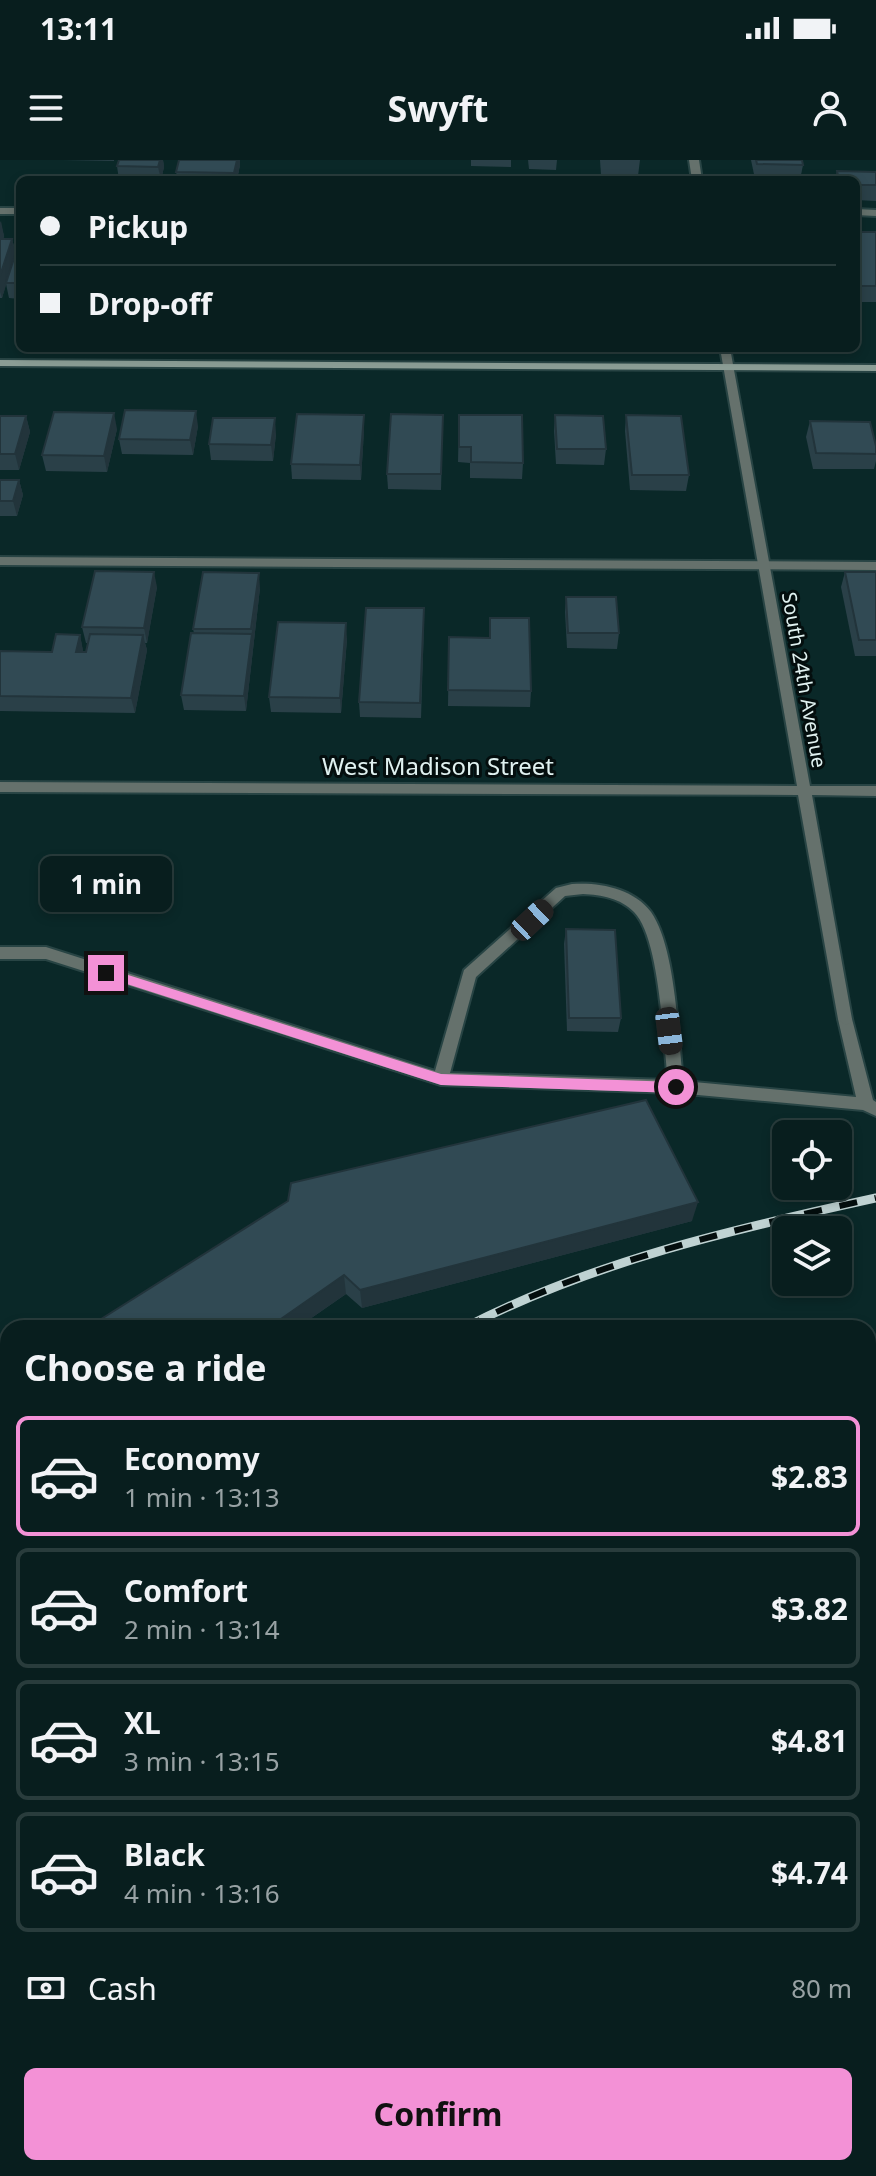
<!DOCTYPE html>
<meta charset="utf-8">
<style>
:root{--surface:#081e1e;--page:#162b2b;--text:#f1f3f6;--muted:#98a2a4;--line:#293c3c;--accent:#f391d6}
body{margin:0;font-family:"Noto Sans",sans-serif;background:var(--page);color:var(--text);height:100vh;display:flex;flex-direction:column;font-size:30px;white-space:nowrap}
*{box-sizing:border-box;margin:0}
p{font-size:26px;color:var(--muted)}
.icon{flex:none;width:44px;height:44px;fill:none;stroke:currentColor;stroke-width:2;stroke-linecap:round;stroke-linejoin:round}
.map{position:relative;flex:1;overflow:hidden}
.panel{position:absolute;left:0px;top:1160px;width:876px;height:856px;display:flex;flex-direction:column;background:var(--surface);border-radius:24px 24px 0 0;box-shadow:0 4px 12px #0003,0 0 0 2px var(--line)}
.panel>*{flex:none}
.guide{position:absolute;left:16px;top:16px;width:844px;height:176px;border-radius:12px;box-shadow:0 4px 12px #0003,0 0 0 2px var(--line);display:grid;align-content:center;height:176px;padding:0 24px;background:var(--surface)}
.fabs{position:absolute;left:772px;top:960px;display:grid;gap:16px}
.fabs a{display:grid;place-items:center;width:80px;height:80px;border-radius:12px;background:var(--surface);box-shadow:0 4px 12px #0003,0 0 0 2px var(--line);font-size:40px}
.end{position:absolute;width:36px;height:36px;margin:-18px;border:10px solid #f391d6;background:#111;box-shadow:0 0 0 4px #111}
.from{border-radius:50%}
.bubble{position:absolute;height:56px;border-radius:12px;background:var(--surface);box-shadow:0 4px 12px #0003,0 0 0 2px var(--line);font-size:26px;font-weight:700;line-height:56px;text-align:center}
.car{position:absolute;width:24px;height:48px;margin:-24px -12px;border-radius:10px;box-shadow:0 0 6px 2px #0007;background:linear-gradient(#222 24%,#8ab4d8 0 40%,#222 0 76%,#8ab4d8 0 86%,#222 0)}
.guide b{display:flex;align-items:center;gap:28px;height:76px;font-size:30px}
.guide b+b{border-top:2px solid var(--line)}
.guide i{width:20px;height:20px;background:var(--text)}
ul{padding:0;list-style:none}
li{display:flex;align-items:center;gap:24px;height:120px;margin:0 16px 12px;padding:0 8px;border:4px solid var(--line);border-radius:12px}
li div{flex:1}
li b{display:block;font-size:30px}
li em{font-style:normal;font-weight:700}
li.on{border-color:var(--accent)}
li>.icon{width:72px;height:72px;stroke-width:1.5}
h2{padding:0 24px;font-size:36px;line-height:96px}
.pay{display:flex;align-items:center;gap:20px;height:88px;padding:0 24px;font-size:30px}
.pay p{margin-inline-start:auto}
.action{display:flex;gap:16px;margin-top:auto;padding:16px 24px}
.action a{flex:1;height:92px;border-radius:12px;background:var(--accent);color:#111;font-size:32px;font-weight:700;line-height:92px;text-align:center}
.status{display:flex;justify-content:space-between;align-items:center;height:56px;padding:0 40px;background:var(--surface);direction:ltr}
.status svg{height:22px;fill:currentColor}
header{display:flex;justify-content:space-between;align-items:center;height:104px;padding:0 24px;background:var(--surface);font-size:36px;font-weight:700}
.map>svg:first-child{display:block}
</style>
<div class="status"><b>13:11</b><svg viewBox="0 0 49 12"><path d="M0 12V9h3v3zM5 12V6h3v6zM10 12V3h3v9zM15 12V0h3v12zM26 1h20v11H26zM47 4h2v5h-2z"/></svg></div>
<header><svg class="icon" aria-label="menu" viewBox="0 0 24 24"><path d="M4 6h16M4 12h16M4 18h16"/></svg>Swyft<svg class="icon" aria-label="person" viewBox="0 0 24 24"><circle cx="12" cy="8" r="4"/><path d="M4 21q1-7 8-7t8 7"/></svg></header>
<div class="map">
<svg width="876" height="2016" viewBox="0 0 876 2016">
<rect width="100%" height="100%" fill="#0a2828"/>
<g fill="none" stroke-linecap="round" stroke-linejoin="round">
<g stroke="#284444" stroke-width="4">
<g id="lane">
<rect x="0" y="48" width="20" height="6"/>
<polygon points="856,49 876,50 876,56 856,55"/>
<polygon points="0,397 876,402 876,410 0,405"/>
<path d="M 572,724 C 599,722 633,728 651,752 C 676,788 678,876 683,921 L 856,937 L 838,859 L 845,853 L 852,859 L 873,940 L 876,942 L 876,956 L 863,950 L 676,933 L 441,925 L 46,799 L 0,799 L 0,787 L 46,787 L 435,911 L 464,810 L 556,728 ZM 583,734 C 602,735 620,738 634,752 C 660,778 663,883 668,920 L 450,913 L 476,817 L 565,736 Z"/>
<rect x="868" y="1601" width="8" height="20"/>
</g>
</g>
<g stroke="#284444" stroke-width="4">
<g id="street">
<polygon points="689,0 699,0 702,20 692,20"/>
<polygon points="720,188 730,188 810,626 876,626 876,636 812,635 852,859 850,863 845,865 838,859 798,635 0,632 0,622 797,626"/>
</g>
</g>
<g stroke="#284444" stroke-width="4">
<polygon id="secondary" points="0,200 876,205 876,211 0,206"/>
</g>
<use href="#lane" fill="#65716c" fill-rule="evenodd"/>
<use href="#street" fill="#65716c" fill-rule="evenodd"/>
<use href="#secondary" fill="#8b9d95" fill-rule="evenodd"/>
<g stroke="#bfd2d2" stroke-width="9">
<path id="rail-far1" d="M 464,1168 C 594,1101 734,1069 876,1038"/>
</g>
<g stroke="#bfd2d2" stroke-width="11">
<polyline id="rail" points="0,1496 8,1491"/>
</g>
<use href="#rail-far1" stroke="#040e0e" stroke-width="6" stroke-dasharray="18" stroke-linecap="butt"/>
<use href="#rail" stroke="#040e0e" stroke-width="8" stroke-dasharray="23" stroke-linecap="butt"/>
</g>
<g fill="#2a4048">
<polygon points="62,0 114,0 114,1"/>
<polygon points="119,0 163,0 164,7 161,20 119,20 117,6"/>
<polygon points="471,0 511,0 511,7 471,6"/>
<polygon points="528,0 557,0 556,10 529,9"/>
<polygon points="600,0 640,0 638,16 601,15"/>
<polygon points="751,0 802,0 803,5 800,20 755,19"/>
<polygon points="240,5 237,20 178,20 176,12"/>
<polygon points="837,11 876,12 876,41 856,40 856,20 835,20"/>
<polygon points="0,61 4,76 3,79 12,79 16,93 20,80 20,139 9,138 6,124 2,138 0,138"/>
<rect x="856" y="72" width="20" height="70"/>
<polygon points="364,255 364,270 361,320 292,319 291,304"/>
<polygon points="443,255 441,330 388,329 387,314"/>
<polygon points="459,255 523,303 522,319 470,318 470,303 458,302"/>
<polygon points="555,255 606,289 604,305 556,304 554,271"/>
<polygon points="626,255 689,315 686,331 630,330 625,271"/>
<polygon points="0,256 26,256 30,272 19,310 0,310"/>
<polygon points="810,261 876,286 876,301 874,309 813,309 806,277"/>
<polygon points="198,266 193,295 122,294 119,279"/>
<polygon points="117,269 107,312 46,311 42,295"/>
<polygon points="276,274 273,301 211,300 209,284"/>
<polygon points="0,320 19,320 23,335 17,356 0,356"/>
<polygon points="845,412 876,412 876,496 855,496 841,427"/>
<polygon points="157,427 147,483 145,483 147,490 135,553 0,551 0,491 52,492 80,475 83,492 86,492 88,483 86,483 82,467"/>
<polygon points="260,428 246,551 184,550 181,535 194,473 193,469"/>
<polygon points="566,437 619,473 617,489 567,488 565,452"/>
<polygon points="424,464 421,558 360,557 359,542"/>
<polygon points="449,477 489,478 531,531 530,547 448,546"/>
<polygon points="347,479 341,553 271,552 269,537"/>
<polygon points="566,769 621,858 618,872 567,871 564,784"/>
<polygon points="288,1041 692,1061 362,1148 346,1134 297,1168 87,1168"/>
<rect x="868" y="1217" width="8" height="299"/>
</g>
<g fill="#22343b">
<polygon points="160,0 163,0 164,7 161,20 158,7"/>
<polygon points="237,0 240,0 240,5 237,20 235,20 234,13"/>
<polygon points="1,61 4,76 0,88 0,63"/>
<polygon points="12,79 16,94 2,138 0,132 0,116"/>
<polygon points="196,251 198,266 193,295 190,280"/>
<polygon points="114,253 117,269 107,312 104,296"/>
<polygon points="364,255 364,270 361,320 360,305"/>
<polygon points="26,256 30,272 19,310 15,294"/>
<polygon points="275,258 276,274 273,301 271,285"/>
<polygon points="19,320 23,335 17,356 13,341"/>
<polygon points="154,412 157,427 147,483 144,468"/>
<polygon points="259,413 260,428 246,551 244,536"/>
<polygon points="346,463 347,479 341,553 340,538"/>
<polygon points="80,475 83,490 80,508 76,492"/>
<polygon points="143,475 147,490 135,553 131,538"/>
<polygon points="698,1042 692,1061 362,1148 360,1130"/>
<polygon points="344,1115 346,1134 297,1168 268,1168"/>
</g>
<g fill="#314a54" stroke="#22343b" stroke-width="2">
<polygon points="119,0 160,0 158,7 117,6"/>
<polygon points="179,0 237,0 234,13 176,12"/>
<polygon points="756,0 802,0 803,5 757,4"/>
<polygon points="837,11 876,12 876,25 856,25 856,20 839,20"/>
<rect x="856" y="72" width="20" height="54"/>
<polygon points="0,79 12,79 0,116"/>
<polygon points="20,80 20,123 6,123"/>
<polygon points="125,250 196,251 190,280 119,279"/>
<polygon points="54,252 114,253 104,296 42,295"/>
<polygon points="297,254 364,255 360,305 291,304"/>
<polygon points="391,254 443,255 441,314 387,314"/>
<polygon points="459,255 522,255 523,303 471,302 471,287 459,287"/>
<polygon points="555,255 603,256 606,289 557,289"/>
<polygon points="626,255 681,256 689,315 632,315"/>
<polygon points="0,256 26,256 15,294 0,294"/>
<polygon points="213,258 275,258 271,285 209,284"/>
<polygon points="810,261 870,262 876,286 876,294 816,293"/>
<polygon points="0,320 19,320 13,341 0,341"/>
<polygon points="95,411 154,412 144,468 82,467"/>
<polygon points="203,412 259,413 251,469 193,469"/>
<polygon points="845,412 876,412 876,480 859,480"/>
<polygon points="566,437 616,437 619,473 568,473"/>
<polygon points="366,448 424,448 420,543 359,542"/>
<polygon points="490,458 529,458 531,531 448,530 449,477 490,478"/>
<polygon points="278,462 346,463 340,538 269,537"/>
<polygon points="191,473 252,474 244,536 181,535"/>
<polygon points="56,474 80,475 76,492 86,492 90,474 143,475 131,538 0,536 0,491 52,492"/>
<polygon points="566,769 615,770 621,858 569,858"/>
<polygon points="646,940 698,1042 360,1130 344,1115 268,1168 87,1168 288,1041 291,1023"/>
<rect x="868" y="1217" width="8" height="288"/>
<polygon points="8,1218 8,1231 3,1221"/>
<polygon points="868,1728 876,1728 876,2016 0,2016 0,1809 8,1756 8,2008 868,2008"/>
</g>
<polygon fill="#f391d6" points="106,808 441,914 676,922 682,927 676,933 441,925 102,816 102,810"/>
<g text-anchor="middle" stroke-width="6" stroke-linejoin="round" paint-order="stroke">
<g font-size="20" fill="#e0f1f0" stroke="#040e0e">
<text transform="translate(804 520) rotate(80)" y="7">South 24th Avenue</text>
</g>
<g font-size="24" fill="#e0f1f0" stroke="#040e0e">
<text x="438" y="615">West Madison Street</text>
</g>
</g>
</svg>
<div class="fabs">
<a><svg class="icon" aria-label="locate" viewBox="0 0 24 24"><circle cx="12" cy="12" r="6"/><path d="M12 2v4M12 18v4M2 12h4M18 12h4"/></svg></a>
<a><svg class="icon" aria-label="layers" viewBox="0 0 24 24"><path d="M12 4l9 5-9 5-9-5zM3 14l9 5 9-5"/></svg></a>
</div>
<i class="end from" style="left:676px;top:927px"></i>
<i class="end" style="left:106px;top:813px"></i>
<div class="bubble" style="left:40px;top:696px;width:132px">1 min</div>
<i class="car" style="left:532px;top:760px;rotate:47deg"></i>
<i class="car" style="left:669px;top:871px;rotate:173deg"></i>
<div class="guide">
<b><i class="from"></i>Pickup</b>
<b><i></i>Drop-off</b>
</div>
<section class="panel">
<h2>Choose a ride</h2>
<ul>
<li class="on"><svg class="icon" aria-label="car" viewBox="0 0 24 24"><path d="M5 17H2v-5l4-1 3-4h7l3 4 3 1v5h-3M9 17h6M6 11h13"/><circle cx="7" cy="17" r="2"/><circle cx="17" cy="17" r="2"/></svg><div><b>Economy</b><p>1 min · 13:13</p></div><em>$2.83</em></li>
<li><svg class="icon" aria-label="car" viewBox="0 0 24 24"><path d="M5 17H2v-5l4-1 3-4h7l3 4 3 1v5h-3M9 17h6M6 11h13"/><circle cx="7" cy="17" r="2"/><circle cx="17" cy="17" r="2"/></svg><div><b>Comfort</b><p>2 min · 13:14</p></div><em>$3.82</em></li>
<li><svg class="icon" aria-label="car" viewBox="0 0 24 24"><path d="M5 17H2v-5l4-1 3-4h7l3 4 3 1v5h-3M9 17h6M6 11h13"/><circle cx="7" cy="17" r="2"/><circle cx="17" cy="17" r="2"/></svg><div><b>XL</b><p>3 min · 13:15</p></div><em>$4.81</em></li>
<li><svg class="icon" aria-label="car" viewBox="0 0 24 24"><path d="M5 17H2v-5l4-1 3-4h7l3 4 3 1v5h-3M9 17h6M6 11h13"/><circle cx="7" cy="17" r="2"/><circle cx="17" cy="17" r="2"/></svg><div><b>Black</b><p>4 min · 13:16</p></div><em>$4.74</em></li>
</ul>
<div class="pay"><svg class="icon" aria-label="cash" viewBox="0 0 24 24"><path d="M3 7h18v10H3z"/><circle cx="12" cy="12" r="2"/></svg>Cash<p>80 m</p></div>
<div class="action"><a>Confirm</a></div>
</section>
</div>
